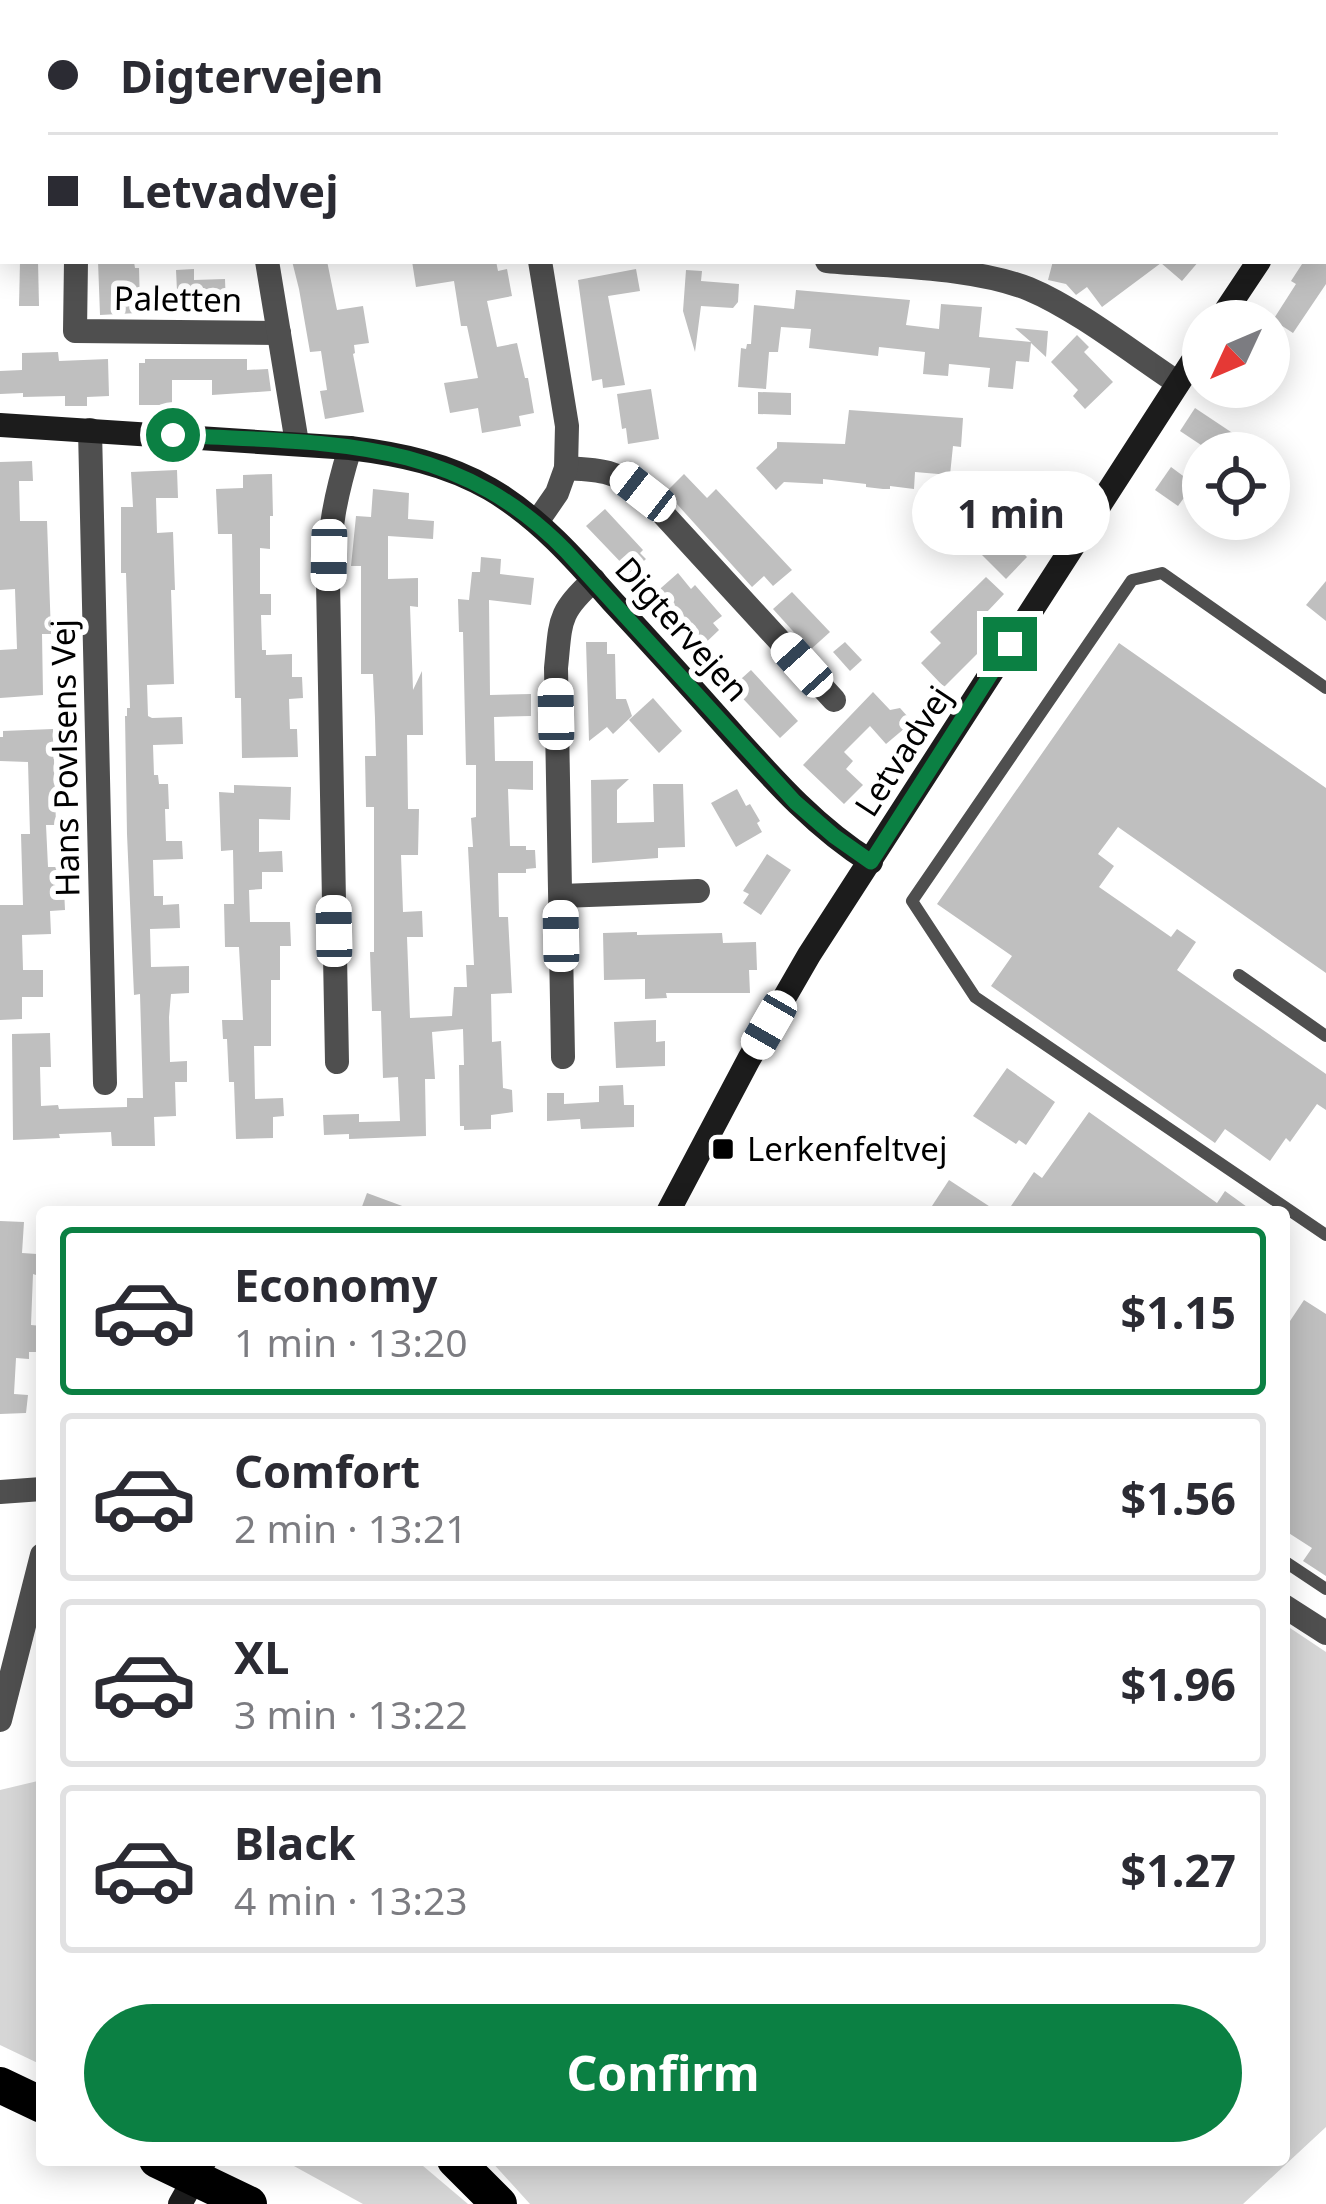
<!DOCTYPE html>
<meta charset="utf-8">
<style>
:root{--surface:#fff;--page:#f7f7f7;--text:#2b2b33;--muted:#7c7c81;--line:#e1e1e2;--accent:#0b8043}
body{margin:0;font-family:"Noto Sans",sans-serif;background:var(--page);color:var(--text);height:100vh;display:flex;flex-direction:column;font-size:45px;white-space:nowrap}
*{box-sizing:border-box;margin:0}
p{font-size:39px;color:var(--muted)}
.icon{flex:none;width:66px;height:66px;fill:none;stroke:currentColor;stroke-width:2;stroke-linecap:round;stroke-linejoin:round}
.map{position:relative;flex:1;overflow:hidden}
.side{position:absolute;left:36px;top:1206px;width:1254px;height:960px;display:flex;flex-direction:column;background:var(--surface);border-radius:12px;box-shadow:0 6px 30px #0003}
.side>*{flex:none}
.top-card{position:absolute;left:0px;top:0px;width:1326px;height:264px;box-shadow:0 6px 30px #0003;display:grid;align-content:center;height:264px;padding:0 48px;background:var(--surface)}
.needle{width:78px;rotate:226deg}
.tools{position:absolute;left:1182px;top:300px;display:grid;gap:24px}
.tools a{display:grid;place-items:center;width:108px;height:108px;border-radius:50%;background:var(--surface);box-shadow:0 6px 30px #0003;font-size:60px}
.end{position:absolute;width:54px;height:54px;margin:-27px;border:15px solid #0b8043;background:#fff;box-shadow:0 0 0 6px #fff}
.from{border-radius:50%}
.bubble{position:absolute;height:84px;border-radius:42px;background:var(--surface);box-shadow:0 6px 30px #0003;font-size:39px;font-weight:700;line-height:84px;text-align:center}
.car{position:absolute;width:36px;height:72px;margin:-36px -18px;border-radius:15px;box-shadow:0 0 9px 3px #0007;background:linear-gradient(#fff 24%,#345 0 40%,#fff 0 76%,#345 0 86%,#fff 0)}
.top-card b{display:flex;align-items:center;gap:42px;height:114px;font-size:45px}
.top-card b+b{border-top:3px solid var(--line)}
.top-card i{width:30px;height:30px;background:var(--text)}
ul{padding:21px 0 0;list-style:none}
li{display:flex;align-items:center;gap:36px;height:168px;margin:0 24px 18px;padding:0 24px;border:6px solid var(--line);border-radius:12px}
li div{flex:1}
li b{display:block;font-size:45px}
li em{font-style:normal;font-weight:700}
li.active{border-color:var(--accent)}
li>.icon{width:108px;height:108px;stroke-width:1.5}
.button{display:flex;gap:24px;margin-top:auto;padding:24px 48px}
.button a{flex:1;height:138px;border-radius:72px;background:var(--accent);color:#fff;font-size:48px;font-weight:700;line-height:138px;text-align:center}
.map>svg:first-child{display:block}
</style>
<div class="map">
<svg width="1326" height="2204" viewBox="0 0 1326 2204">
<rect width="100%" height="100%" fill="#fff"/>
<g fill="#d6d6d6">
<polygon points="1284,1624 1326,1652 1326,2127 1243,2204 530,2204 490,2160 1284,2160"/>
<polygon points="42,1780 42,2065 0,2045 0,1790"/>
<polygon points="283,2160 416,2160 468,2204 363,2204"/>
</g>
<g fill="#bfbfbf">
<polygon points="20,261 38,261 39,306 19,306"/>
<polygon points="98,261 134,262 135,268 139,268 140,306 137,306 137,313 100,315"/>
<polygon points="292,261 327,261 337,310 363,306 369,343 354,345 355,353 353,354 364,412 325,419 320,391 327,390 321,351 310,352 299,289"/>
<polygon points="412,261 496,261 498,271 507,269 512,296 487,301 497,347 517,343 525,378 528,378 534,413 519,416 521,426 482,433 478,408 450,413 444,383 478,378 467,326 461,326 454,281 416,287"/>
<polygon points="1053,261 1199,261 1182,281 1161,263 1102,307 1087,287 1076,295 1066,284 1048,280"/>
<polygon points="1304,261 1326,261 1326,284 1293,333 1273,320 1296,284 1291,281"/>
<polygon points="194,269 194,280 225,279 226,308 190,309 189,290 177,291 176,270"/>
<polygon points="636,269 640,291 608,296 625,385 603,388 602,379 592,381 578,280"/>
<polygon points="686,270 702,271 701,281 739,284 738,302 733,308 701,306 695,352 683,311"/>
<polygon points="796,290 910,300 906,325 939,329 941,304 982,307 979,337 1031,342 1015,328 1048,331 1046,357 1031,343 1029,362 1016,361 1013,389 988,387 990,368 949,364 948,376 923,374 925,352 879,347 878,356 809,348 811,329 781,327 778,352 769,352 766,389 738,387 741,348 746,349 747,344 751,344 754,305 794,309"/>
<polygon points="1077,335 1089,347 1084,352 1113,382 1085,409 1073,396 1078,390 1051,362"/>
<polygon points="58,352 59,361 108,359 109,396 87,397 87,406 65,406 65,396 23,397 23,393 0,394 0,371 22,370 22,353"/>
<polygon points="145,359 247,359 247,370 268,369 271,391 212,395 212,380 172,380 172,405 139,405 139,363 145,363"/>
<polygon points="651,389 659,439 628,444 626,428 622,429 617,394"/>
<polygon points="758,392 791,393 791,415 758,414"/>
<polygon points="1195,408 1240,438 1230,453 1213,453 1180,431"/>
<polygon points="849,410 963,418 961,447 953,446 950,475 915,472 914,489 890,486 890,489 883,489 866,487 866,484 823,479 823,484 784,482 776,490 756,468 777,448 777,442 845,444"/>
<polygon points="32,461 33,481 19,481 20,521 47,521 51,634 42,634 43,695 0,698 0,650 17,649 15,589 0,590 0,462"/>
<polygon points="1171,467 1194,484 1178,506 1155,490"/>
<polygon points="177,470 178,498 156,498 157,533 173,532 175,590 171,590 174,684 147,685 148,716 152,718 182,717 183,744 153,745 154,775 158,775 159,784 168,784 169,809 165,809 166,841 182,841 183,859 153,860 154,896 163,896 163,905 179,904 180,928 150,929 151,967 189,966 189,993 171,994 169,1017 170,1062 187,1061 187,1082 175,1082 176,1116 154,1117 155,1146 112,1146 111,1132 59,1134 60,1138 13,1140 12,1034 50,1033 51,1067 40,1067 41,1106 58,1105 59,1109 127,1107 127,1098 143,1098 140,994 134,995 127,834 125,716 127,716 127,708 130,708 126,573 121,573 121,507 133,507 131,472"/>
<polygon points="272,474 273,516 270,516 270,549 260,548 260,594 271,594 271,615 261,615 262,650 266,650 266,655 292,654 292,677 302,677 303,698 289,699 290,729 297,729 298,757 242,758 241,698 235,698 232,534 218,534 216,489 243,488 243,475"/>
<polygon points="684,474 707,498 716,489 792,570 773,586 764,576 752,587 666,492"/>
<polygon points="373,489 409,493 408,519 434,521 433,539 388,536 388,579 418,578 418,607 410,606 413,690 422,671 423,735 407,735 408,809 419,809 418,855 401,855 403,912 422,911 423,937 407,937 410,1018 452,1016 454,987 467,987 466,965 474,965 468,847 473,847 471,818 476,817 476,765 466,765 463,632 459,632 458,599 469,600 472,572 480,572 481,557 501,559 500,574 534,578 531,605 489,600 490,695 531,694 531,716 494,717 495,761 533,761 533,790 508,789 510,846 526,846 526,850 535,850 536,868 526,869 526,873 498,873 499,917 508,917 512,993 491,994 492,1042 501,1041 503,1088 512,1090 513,1112 491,1115 491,1129 464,1130 464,1126 460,1126 459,1065 464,1065 463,1029 432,1032 435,1079 425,1079 426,1136 349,1139 349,1134 324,1135 323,1115 359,1114 359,1122 400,1121 398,1077 383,1078 381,1011 372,1011 370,952 374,952 374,807 366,807 365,756 376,756 375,718 373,674 361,674 361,566 351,566 356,516 371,517"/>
<polygon points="973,502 1027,557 1006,579 951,524"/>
<polygon points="605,509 643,550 640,553 646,559 631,573 586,526"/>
<polygon points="678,573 691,589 695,585 722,616 713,623 719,630 698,650 651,600 655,597 653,595"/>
<polygon points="986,577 1004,594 986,613 998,625 982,640 984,642 980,647 982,649 944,687 921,663 941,643 930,632"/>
<polygon points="1326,581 1326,621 1306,605"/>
<polygon points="792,592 830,632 810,650 773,609"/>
<polygon points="586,642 607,642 607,654 615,654 616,699 626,699 632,716 613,734 607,727 589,741"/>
<polygon points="845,642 862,660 850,671 833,652"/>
<polygon points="1119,643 1326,788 1326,973 1118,827 1098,854 1114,866 1099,887 1171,937 1177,929 1196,942 1177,970 1326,1074 1326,1110 1317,1104 1290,1142 1286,1138 1270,1161 1225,1129 1215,1143 991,986 1012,956 937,904"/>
<polygon points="751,670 798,721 780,738 732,687"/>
<polygon points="873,692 890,710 900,708 908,717 902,724 905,728 886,744 870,726 844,752 853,761 846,769 863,785 844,804 803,765"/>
<polygon points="653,698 682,731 659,753 629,720"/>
<polygon points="53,729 56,825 46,825 48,867 63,867 65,910 50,911 51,934 22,935 23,970 43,970 43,997 22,997 22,1019 0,1020 0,905 23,905 21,834 30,834 28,762 0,761 0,737 3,737 3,731"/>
<polygon points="629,779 617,790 617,823 654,822 653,784 683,784 685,847 658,848 658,858 592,863 591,780"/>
<polygon points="234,785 291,787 290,820 259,819 259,852 282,851 283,872 262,872 262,889 249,890 250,922 290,922 291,946 280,946 280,980 271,980 271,1046 254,1046 255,1099 283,1098 284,1116 273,1117 273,1138 236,1139 234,1082 229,1082 227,1039 223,1039 222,1020 243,1020 239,947 225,947 224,904 234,904 233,850 221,851 219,792 234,793"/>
<polygon points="737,789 746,806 750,804 760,821 757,823 762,832 736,847 711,803"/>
<polygon points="767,854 791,870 761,915 743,903 749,894 743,891"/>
<polygon points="637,932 637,935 722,933 723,943 756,942 757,970 749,970 750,993 666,993 667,998 645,999 645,979 604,980 603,933"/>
<polygon points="656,1020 656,1042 665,1041 665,1066 616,1068 614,1022"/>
<polygon points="1007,1068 1055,1102 1026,1145 1019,1140 1016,1144 973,1116"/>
<polygon points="623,1085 624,1105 634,1105 634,1127 581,1129 580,1119 547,1121 547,1093 564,1093 564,1104 599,1102 599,1086"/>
<polygon points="1089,1112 1217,1203 1225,1191 1254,1212 1007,1212 1034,1172 1042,1178"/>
<polygon points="949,1180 998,1212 928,1212"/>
<polygon points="367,1193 413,1210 413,1212 360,1212"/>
<polygon points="0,1221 24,1222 22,1253 37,1254 36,1275 33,1274 31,1325 42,1326 41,1352 29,1352 29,1359 16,1358 14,1394 28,1395 26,1413 0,1414"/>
<polygon points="1304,1300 1326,1314 1326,1576 1303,1561 1312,1548 1284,1530 1284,1330"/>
</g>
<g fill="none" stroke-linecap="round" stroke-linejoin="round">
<g stroke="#4f4f4f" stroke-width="12">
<polyline points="1326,688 1162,573 1132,580 912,901 975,997 1326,1235"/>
<polyline points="1239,975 1326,1036"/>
<polyline points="1284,1561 1326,1589"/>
</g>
<g stroke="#4f4f4f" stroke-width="24">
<polyline points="224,0 224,3"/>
<polyline points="497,0 498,3"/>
<polyline points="956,0 983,3"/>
<polyline points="1056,3 1057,0"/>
<polyline points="76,261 75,331 279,333"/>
<polyline points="267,261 297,443"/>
<path d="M 827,261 C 889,267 971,266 1029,289 C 1077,309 1134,354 1178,383"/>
<polyline points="90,430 105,1083"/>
<path d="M 566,468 C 600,470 615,470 643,492 L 834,700"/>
<polyline points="537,522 557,493 566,468 567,426 540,261"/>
<polyline points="561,896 698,891"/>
<path d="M 563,1057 L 556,668 C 561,621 557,613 594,580"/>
<path d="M 337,1062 L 328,581 C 329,529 335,497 350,448"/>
<polyline points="0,1492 42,1489"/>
<polyline points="1284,1606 1326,1633"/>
<polyline points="0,1720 42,1555"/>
</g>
<g stroke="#1c1c1c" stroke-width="24">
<polyline points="1323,166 1326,162"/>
<polyline points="1219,321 1259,261"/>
<path d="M 0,425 L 350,448 C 399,454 447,464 490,489 C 538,517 576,560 612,601 C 652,644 691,687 730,731 C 773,779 815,827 871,862"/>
<polyline points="668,1212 749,1059 809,955 1203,345"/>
<polyline points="180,2204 205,2160"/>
</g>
<g stroke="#000" stroke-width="36">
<polyline points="0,2085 42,2105"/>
<polyline points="157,2160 249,2204"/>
<polyline points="455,2160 499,2204"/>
</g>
</g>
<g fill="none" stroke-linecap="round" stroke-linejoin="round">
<path stroke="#0b8043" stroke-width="15" d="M 173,435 C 324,444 452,434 566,551 L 795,802 L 834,836 L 871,862 L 1010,644"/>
</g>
<rect fill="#000" stroke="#fff" stroke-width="4.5" x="711" y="1137" width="24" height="24" rx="6"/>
<g text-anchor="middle" stroke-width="12" stroke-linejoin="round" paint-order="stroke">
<g font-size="33" fill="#000" stroke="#fff">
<text transform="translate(178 299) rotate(1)" y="12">Paletten</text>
<text transform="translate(682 629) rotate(48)" y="12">Digtervejen</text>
<text transform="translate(903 751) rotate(-57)" y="12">Letvadvej</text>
<text transform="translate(65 758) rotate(-91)" y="12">Hans Povlsens Vej</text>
</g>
<g font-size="33" fill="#000" stroke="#fff" text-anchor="start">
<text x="747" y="1161">Lerkenfeltvej</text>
</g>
</g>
</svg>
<div class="tools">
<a><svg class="needle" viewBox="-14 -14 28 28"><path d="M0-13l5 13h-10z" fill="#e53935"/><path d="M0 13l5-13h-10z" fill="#7c7c81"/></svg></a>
<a><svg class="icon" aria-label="locate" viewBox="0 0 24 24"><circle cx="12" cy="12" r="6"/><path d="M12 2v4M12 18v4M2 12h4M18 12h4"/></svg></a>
</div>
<i class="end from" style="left:173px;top:435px"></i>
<i class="end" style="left:1010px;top:644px"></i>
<div class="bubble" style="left:912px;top:471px;width:198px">1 min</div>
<i class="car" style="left:643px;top:492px;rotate:308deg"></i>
<i class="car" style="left:329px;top:555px;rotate:181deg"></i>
<i class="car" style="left:802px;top:665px;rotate:318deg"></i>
<i class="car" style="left:556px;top:714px;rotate:359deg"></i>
<i class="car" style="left:334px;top:931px;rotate:359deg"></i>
<i class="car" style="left:561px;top:936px;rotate:359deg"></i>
<i class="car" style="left:769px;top:1025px;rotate:210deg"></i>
<div class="top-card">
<b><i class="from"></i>Digtervejen</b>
<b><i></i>Letvadvej</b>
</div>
<section class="side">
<ul>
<li class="active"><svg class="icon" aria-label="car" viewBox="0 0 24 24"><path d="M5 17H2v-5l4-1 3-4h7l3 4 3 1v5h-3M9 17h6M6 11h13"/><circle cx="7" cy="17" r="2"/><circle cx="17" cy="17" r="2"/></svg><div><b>Economy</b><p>1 min · 13:20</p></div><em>$1.15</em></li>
<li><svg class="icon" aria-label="car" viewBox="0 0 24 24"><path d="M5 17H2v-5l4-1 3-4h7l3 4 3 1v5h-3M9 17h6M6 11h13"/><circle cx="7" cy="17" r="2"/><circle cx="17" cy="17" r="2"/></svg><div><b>Comfort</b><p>2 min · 13:21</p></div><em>$1.56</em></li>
<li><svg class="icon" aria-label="car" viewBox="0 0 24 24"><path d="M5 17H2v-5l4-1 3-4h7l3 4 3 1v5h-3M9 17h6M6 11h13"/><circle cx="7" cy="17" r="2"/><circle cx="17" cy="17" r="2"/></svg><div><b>XL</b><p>3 min · 13:22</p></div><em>$1.96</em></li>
<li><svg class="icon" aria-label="car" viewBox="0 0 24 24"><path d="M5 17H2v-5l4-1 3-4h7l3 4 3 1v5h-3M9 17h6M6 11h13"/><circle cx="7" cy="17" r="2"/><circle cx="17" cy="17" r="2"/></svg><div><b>Black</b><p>4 min · 13:23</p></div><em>$1.27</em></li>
</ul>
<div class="button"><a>Confirm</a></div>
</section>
</div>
